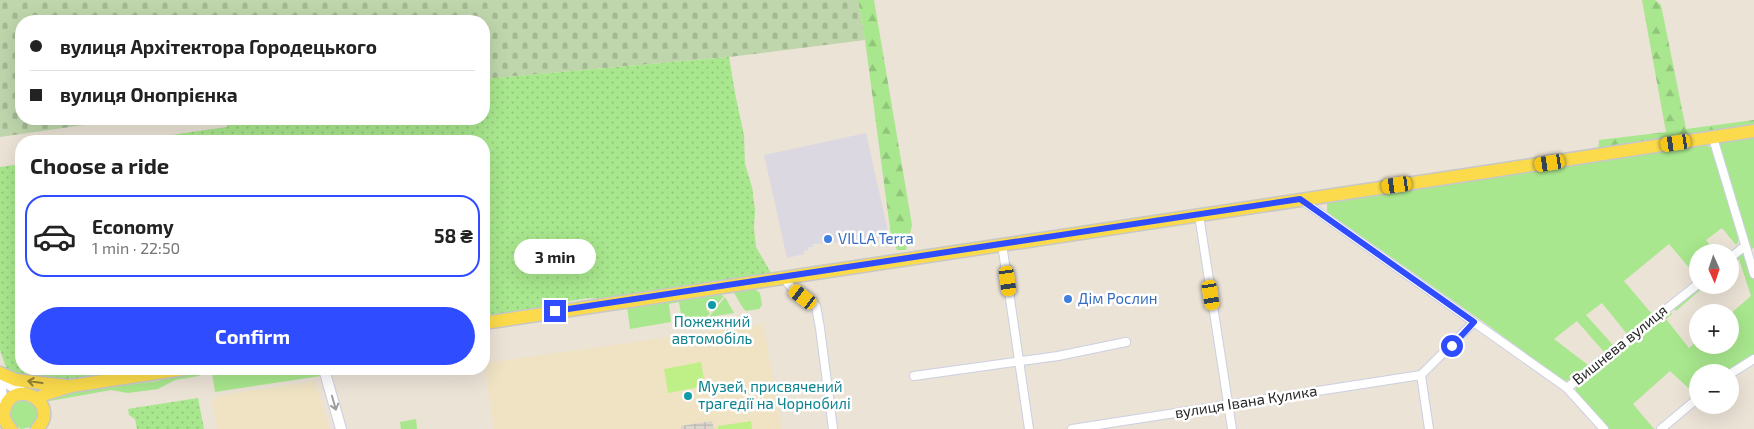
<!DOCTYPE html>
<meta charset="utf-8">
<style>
:root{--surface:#fff;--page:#f6f6f6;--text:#222;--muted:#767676;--line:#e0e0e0;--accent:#304cff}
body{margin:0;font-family:"Exo 2",sans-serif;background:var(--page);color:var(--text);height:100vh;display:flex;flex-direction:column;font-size:19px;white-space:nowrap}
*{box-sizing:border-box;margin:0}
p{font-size:16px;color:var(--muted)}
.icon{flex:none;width:28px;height:28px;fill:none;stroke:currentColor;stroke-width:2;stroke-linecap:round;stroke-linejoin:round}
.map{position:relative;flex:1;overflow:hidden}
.drawer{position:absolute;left:15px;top:135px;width:475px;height:240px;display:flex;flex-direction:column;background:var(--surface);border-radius:20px;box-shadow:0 5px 20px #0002}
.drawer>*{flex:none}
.top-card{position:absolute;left:15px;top:15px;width:475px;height:110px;border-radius:20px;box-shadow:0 5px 20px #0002;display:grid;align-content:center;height:110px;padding:0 15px;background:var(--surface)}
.needle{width:32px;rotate:177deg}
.fabs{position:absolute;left:1689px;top:244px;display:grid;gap:10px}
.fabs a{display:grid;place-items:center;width:50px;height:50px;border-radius:50%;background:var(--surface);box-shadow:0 5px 20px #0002;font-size:25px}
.end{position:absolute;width:22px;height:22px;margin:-11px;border:6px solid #304cff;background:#fff;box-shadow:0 0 0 2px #fff}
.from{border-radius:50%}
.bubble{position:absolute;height:35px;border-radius:18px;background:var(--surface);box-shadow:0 5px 20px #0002;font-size:16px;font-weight:700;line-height:35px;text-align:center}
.car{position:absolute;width:15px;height:30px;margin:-15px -8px;border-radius:6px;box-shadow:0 0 4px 1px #0007;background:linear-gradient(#f5c518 24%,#345 0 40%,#f5c518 0 76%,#345 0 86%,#f5c518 0)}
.top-card b{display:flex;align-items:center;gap:18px;height:48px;font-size:19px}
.top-card b+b{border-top:1px solid var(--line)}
.top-card i{width:12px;height:12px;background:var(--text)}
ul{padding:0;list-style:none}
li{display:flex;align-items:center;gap:15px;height:82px;margin:0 10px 8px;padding:0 5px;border:2px solid transparent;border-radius:20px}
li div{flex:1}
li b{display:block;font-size:19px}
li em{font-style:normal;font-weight:700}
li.current{border-color:var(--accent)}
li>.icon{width:45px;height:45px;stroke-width:1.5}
h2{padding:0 15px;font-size:22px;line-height:60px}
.action{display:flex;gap:10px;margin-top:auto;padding:10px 15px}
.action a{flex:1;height:58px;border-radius:30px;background:var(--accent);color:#fff;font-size:20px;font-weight:700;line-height:58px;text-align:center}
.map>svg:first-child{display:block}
</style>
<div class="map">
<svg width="1754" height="429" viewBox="0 0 1754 429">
<defs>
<pattern id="forest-firs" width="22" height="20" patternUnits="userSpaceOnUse" patternTransform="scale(1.25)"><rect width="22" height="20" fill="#a8e78d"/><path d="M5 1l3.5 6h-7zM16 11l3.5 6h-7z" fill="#91c67a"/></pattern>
<pattern id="cemetery-stones" width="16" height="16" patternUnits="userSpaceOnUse" patternTransform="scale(1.25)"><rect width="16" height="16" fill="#bfd6ac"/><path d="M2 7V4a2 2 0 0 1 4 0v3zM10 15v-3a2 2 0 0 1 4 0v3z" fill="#a4b894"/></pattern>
<pattern id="park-dots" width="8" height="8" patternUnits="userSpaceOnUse" patternTransform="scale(1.25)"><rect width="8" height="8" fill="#a8e78d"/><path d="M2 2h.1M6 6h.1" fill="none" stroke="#91c67a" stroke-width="1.8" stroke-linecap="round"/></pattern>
<pattern id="plaza-grid" width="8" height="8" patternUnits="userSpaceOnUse" patternTransform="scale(1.25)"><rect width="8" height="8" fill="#dbd6ce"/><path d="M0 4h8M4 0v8" fill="none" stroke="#bcb8b1"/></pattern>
</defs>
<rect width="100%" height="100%" fill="#ebe3d6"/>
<polygon fill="#dcd8e2" points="866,133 889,236 846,245 846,242 843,243 842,240 840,242 813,244 813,247 808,247 809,250 804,251 804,254 787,258 764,155"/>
<g fill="#efe3c4">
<polygon points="763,323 782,429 494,429 484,363 741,327 746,329"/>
<polygon points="315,381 329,429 217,429 212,404 215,396"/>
</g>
<g fill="#a8e78d">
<polygon points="1754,136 1754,248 1751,249 1748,245 1716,142"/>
<polygon points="1707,145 1711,148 1738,236 1738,243 1736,245 1722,228 1706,240 1715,252 1698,252 1697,277 1669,244 1624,281 1652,314 1627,334 1602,303 1586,315 1613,345 1604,352 1577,321 1554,339 1588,365 1573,379 1568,381 1562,380 1485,323 1327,212 1327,202"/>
<polygon points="1744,250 1754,280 1754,356 1728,372 1698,372 1697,394 1696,395 1670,371 1633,404 1654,429 1608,429 1575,393 1576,386 1668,309 1672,314 1666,319 1689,348 1697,341 1698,345 1730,345 1730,314 1751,296 1739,259 1730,266 1730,259"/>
<polygon points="1696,286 1700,290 1676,311 1672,306"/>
<polygon points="752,287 760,293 762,305 759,309 746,311 743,308 733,291"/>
<polygon points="714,293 724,296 718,303 714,300 706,309 710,313 707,317 682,321 679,302 669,304 671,322 630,329 627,306"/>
<polygon points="725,297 734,313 709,317"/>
<polygon points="220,369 319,369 321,376 215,392 212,374 213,371"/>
<polygon points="198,371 201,373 199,376 175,380 158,389 128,393 111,390 50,401 48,396 111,385 127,385 158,381 173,375"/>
<polygon points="18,399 32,400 39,414 31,427 21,429 12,423 9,410"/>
<polygon points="416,419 417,429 401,429 400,422"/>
</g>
<g fill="url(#forest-firs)">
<polygon points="858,0 874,0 912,225 906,250 897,250 891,236 865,40"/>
<polygon points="1642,0 1655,0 1661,5 1686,129 1754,120 1754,126 1598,151 1599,140 1666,132"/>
</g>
<polygon fill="url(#cemetery-stones)" points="0,0 858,0 865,40 729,57 484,79 484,21 21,21 21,119 126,119 0,137"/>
<g fill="url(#park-dots)">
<polygon points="729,57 736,98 744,135 745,164 752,187 755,210 754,228 756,247 771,273 604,299 589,298 558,303 542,309 484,318 484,141 151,141 150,138 227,127 227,119 484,119 484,79"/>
<polygon points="21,164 21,369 156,369 93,379 74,378 44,382 25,388 10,379 0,350 0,167"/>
<polygon points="198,398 204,429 137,429 135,419 129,415 128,409 134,408"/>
</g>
<g fill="#bff088">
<polygon points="701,362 705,386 668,393 664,369"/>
<polygon points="751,421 752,429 718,429 718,426"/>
</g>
<polygon fill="url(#plaza-grid)" points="712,421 714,429 681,429 681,426"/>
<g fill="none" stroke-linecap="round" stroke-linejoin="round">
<g stroke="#cccfe2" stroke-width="10">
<g id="minor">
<polyline points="1713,138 1754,274"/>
<polyline points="1300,199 1567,388 1604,429"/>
<polyline points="1199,215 1232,429"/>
<polyline points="1002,244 1029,429"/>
<polyline points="1730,258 1745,246"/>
<polyline points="782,276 791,287 816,306 820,328 833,429"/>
<polyline points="1730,374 1754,359"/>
<polyline points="914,376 1058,356 1126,342"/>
<polyline points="1567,388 1698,284"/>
<polyline points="1072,429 1421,375"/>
<polyline points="1429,429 1421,375 1474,322"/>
<polyline points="1661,429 1698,398"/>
</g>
</g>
<g stroke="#cccfe2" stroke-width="12">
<polyline id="tertiary" points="324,369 341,429"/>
</g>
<g stroke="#cccfe2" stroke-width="14">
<g id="secondary">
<polyline points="0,374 8,383 24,394"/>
<polyline points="0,387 4,412"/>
</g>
</g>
<g stroke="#c7c7c7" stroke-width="15">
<g id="primary">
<path d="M 484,323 C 907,256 1331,197 1754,131"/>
<polyline points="0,373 16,380 66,386"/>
<polyline points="37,399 46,394 71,386 183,369"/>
<path d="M 11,429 C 5,423 2,416 5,408 C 14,377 62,403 37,429"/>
</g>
</g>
<use href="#minor" stroke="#fff" stroke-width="8"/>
<use href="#tertiary" stroke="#fff" stroke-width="10"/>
<use href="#secondary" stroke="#fff" stroke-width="11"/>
<use href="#primary" stroke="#fbdb4b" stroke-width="12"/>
</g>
<defs><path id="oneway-shaft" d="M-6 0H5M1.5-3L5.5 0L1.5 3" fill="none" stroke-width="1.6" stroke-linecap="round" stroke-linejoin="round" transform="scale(1.25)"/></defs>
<use stroke="#918139" href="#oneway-shaft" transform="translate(35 382) rotate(-172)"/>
<use stroke="#9e9e9e" href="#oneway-shaft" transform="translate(334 403) rotate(74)"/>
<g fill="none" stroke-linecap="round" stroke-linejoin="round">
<polyline stroke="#304cff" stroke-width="6" points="555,311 1300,199 1474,322 1452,346"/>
</g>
<g fill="#3f7fe0" stroke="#fff" stroke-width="2">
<circle cx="828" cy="239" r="5"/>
<circle cx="1068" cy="299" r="5"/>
</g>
<g fill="#0f9aa8" stroke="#fff" stroke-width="2">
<circle cx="712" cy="305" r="5"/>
<circle cx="688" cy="396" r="5"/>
</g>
<g text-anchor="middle" stroke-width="5" stroke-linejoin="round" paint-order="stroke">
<g font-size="15" fill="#366cbe" stroke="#fff" text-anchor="start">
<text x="838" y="244">VILLA Terra</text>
<text x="1078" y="304">Дім Рослин</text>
</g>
<g font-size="15" fill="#0d838f" stroke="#fff">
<text x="712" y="327">Пожежний<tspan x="712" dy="17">автомобіль</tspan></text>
<text x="698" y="392" text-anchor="start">Музей, присвячений<tspan x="698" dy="17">трагедії на Чорнобилі</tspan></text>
</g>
<g font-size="15" fill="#272727" stroke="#fff">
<text transform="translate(1620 345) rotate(-39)" y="5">Вишнева вулиця</text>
<text transform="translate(1246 402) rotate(-9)" y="5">вулиця Івана Кулика</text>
</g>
</g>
</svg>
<div class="fabs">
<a><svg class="needle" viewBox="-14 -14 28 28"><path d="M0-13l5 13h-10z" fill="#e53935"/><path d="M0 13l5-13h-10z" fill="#767676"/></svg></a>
<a>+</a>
<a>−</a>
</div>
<i class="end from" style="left:1452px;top:346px"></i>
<i class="end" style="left:555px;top:311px"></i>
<div class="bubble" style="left:514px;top:239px;width:82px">3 min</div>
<i class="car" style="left:1676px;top:143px;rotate:261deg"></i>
<i class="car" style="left:1550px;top:163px;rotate:261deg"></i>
<i class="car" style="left:1397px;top:185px;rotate:262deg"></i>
<i class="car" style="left:1008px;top:281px;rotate:172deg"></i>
<i class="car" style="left:1211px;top:295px;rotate:171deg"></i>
<i class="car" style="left:803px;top:297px;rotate:307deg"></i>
<div class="top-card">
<b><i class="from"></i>вулиця Архітектора Городецького</b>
<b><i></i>вулиця Онопрієнка</b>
</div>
<section class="drawer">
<h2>Choose a ride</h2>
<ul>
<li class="current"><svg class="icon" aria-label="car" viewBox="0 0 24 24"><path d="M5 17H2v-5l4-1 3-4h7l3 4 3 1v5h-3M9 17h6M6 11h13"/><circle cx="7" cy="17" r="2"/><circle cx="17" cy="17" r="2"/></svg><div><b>Economy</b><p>1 min · 22:50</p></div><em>58 ₴</em></li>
</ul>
<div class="action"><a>Confirm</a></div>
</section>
</div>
